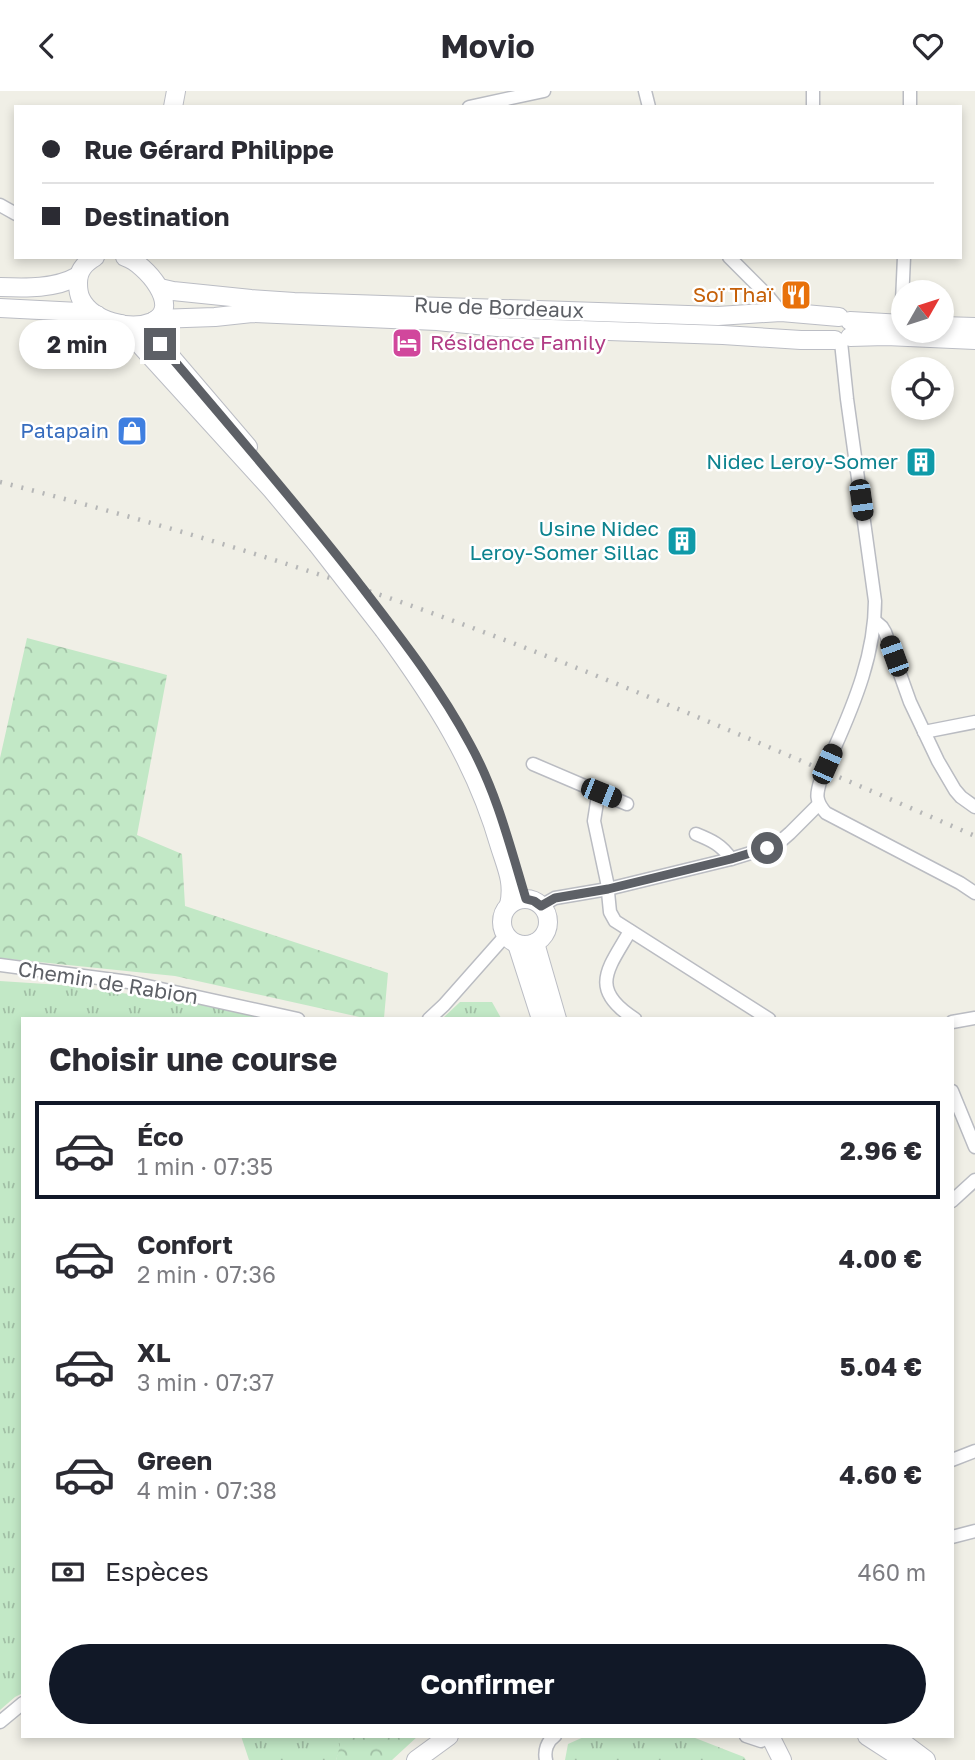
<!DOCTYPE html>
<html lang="fr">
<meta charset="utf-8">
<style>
:root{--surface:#fff;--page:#f7f7f7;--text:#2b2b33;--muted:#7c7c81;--line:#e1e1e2;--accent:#111827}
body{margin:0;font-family:"Golos Text",sans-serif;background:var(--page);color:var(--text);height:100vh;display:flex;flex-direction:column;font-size:26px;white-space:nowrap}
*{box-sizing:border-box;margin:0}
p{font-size:23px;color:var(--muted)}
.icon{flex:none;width:38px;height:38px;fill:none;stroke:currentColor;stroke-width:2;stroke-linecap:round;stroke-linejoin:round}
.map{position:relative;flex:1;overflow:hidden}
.sheet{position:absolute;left:21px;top:926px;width:933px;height:721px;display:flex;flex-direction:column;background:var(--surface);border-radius:0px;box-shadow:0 4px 10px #0003}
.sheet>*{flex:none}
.guide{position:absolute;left:14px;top:14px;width:948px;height:154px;border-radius:0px;box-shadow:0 4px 10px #0003;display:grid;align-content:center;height:154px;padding:0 28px;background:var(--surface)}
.needle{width:46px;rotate:51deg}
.fabs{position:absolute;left:891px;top:189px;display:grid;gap:14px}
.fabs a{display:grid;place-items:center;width:63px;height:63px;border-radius:50%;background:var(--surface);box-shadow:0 4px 10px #0003;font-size:35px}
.end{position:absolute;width:32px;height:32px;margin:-16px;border:9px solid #5d6066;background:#fff;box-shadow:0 0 0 4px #fff}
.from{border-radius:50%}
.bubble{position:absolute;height:49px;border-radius:24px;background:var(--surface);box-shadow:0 4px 10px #0003;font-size:23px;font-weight:700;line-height:49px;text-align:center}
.car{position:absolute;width:21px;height:42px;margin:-21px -10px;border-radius:9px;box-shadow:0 0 5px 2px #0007;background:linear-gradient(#222 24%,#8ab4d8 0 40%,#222 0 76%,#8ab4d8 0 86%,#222 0)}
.guide b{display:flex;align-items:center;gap:24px;height:66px;font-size:26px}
.guide b+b{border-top:2px solid var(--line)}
.guide i{width:18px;height:18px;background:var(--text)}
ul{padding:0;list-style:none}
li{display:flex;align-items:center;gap:21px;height:98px;margin:0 14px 10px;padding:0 14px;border:4px solid transparent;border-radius:0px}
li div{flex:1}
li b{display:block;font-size:26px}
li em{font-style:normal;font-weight:700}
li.active{border-color:var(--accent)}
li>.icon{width:63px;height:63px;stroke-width:1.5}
h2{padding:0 28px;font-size:32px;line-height:84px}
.pay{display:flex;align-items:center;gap:18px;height:77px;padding:0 28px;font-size:26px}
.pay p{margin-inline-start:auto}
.button{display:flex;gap:14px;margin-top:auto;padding:14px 28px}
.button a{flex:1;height:80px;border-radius:42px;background:var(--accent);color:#fff;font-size:28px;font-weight:700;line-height:80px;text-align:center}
header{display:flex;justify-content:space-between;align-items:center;height:91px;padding:0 28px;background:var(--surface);font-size:32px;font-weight:700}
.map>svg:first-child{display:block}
</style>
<header><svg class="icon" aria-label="back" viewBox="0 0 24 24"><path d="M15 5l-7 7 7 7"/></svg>Movio<svg class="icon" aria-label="heart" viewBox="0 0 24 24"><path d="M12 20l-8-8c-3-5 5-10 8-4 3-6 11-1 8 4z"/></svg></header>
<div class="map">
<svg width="975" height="1669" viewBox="0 0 975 1669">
<defs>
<pattern id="grass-tufts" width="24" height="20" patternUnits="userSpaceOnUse" patternTransform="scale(1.75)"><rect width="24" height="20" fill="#c2e8c6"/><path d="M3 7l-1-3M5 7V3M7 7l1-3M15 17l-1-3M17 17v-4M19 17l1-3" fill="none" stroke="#a1bfa5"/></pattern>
<pattern id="forest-crowns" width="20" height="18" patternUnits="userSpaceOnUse" patternTransform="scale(1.75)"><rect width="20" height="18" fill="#c2e8c6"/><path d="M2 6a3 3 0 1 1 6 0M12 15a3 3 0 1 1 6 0" fill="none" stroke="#a1bfa5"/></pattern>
</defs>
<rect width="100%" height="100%" fill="#f0efe6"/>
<g fill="url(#grass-tufts)">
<polygon points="0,890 61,894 190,911 271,927 23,928 23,1602 15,1606 0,1619"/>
<polygon points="460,911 492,911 501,927 443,927"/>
<polygon points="241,1645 338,1645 341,1655 336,1669 249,1669"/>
<polygon points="586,1645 690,1645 744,1666 746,1669 565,1669 568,1653"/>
</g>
<g fill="url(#forest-crowns)">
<polygon points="27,547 167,584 137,744 182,763 185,815 388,882 384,927 364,927 175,885 0,867 0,667"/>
<polygon points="338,1645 418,1645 392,1669 336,1669 340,1655"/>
</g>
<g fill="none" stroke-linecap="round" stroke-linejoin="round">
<g stroke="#babcc2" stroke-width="15">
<g id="street">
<polyline points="645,0 649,16"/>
<polyline points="469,16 544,0"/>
<polyline points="813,16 813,0"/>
<polyline points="910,16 910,0"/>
<polyline points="0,114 16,123"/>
<polyline points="729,166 767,204 781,221"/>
<polyline points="901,233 904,166"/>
<polyline points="875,530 882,536 885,541 910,611 938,670 955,699 961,706 975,716"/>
<polyline points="924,641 975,631"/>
<path d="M 834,658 C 855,611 875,562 875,510 L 847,308 L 841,251"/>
<polyline points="533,673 601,702 597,711 594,730 607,791 610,821 615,830 769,928"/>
<path d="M 821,688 C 816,703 815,710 826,722 L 960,792 L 975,802"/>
<polyline points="601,702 627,713"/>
<path d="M 696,743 C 711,749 722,754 731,768"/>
<polyline points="541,815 555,807 608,798 731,768 767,757 782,749 790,742 819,713"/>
<path d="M 630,840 C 608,878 588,898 635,928"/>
<polyline points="0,874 129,891 298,928"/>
<polyline points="429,928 444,914 506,844"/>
<polyline points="952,931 975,927"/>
<polyline points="952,1000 975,1056"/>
<polyline points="952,1110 975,1089"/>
<polyline points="952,1369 975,1360"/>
<polyline points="952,1446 975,1440"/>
<polyline points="0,1631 23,1612"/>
<polyline points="746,1645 761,1650 770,1645"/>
<path d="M 546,1669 C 544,1660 547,1650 555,1645"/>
</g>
</g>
<g stroke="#bbbdc4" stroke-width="20">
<g id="secondary">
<polyline points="173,16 176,0"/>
<path d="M 95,166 C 85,172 78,179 78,192 C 78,197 78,202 81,208 C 92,230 130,240 152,231 C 184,217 145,172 125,166"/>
<path d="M 0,196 C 26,197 55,198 78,185"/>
<polyline points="160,197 173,200 251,208 294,211 718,225 781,221 839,226"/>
<polyline points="0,217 79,221 97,224"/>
<polyline points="157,228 215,226 252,222 437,230 497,236 723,244 801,249 835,249"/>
<polyline points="154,230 156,244 160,253 248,356"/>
<polyline points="850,230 903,233"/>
<polyline points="121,233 272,399 317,453"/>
<polyline points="942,235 975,236"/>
<polyline points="850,246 886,245 975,249"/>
<path d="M 384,539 C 435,609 476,672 500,756 C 507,778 514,792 509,814"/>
<circle cx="525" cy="831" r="23"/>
<polyline points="535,852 557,928"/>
<polyline points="517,853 541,928"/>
<polyline points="770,1645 782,1669"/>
<polyline points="867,1645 904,1669"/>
<polyline points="894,1645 926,1669"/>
<polyline points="416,1669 449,1645"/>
</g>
</g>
<use href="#street" stroke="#fff" stroke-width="12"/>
<use href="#secondary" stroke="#fff" stroke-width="18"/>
<path stroke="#b6b7b7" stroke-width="4.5" stroke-dasharray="2 9" stroke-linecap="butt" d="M 0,391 C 152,430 303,475 451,529 C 629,594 802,670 975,745"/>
<g stroke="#babcc2" stroke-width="15" stroke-linecap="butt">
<polyline id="street-bridge" points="821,688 834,658"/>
</g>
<g stroke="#bbbdc4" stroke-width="20" stroke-linecap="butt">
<polyline id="secondary-bridge" points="317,453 384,539"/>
</g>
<use href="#street-bridge" stroke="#fff" stroke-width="12"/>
<use href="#secondary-bridge" stroke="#fff" stroke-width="18"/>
</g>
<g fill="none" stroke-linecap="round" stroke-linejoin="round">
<path stroke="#5d6066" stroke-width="9" d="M 160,253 C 227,332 295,410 358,491 C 398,543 439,595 470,653 C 497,702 510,755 526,808 L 534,810 L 541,815 L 555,807 L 608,798 L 731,768 L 767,757"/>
</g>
<defs>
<g id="restaurant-square" transform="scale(1.575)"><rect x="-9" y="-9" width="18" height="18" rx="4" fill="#e8710a" stroke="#fff"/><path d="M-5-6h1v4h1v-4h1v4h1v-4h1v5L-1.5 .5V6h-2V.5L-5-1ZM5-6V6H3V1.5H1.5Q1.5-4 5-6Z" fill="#fff"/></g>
<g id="hotel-square" transform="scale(1.575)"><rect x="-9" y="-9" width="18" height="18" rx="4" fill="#d1479c" stroke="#fff"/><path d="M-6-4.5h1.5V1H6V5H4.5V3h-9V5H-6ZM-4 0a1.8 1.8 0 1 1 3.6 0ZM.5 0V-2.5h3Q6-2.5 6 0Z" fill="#fff"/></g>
<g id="shop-square" transform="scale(1.575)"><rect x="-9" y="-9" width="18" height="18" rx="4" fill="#3f7fe0" stroke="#fff"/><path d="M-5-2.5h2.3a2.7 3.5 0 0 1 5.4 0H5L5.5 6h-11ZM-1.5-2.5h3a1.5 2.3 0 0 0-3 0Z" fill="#fff"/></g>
<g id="building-square" transform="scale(1.575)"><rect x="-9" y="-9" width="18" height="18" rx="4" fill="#0f9aa8" stroke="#fff"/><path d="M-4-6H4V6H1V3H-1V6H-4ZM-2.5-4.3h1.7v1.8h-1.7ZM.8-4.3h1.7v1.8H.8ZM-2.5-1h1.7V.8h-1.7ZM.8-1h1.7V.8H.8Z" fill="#fff"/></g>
</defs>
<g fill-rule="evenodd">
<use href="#restaurant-square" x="796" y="204"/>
<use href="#hotel-square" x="407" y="252"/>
<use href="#shop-square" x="132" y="340"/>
<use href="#building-square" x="921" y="371"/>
<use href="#building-square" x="682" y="450"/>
</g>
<g text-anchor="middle" stroke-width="5" stroke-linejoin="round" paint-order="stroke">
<g font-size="21" fill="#c56008" stroke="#fff" text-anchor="end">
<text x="773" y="211">Soï Thaï</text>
</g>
<g font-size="21" fill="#5d6066" stroke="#fff">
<text transform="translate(499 217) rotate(2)" y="7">Rue de Bordeaux</text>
<text transform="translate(108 892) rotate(9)" y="7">Chemin de Rabion</text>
</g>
<g font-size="21" fill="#b23c85" stroke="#fff" text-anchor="start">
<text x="430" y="259">Résidence Family</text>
</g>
<g font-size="21" fill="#366cbe" stroke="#fff" text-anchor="end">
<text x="109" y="347">Patapain</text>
</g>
<g font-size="21" fill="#0d838f" stroke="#fff" text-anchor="end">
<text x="898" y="378">Nidec Leroy-Somer</text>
<text x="659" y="445">Usine Nidec<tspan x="659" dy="24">Leroy-Somer Sillac</tspan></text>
</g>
</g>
</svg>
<div class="fabs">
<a><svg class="needle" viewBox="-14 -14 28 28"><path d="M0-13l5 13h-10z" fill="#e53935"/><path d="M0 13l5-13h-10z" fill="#7c7c81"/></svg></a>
<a><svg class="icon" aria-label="locate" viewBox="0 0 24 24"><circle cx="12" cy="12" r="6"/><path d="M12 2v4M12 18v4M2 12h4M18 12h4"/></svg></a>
</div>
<i class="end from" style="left:767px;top:757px"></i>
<i class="end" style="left:160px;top:253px"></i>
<div class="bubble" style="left:19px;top:229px;width:116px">2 min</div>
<i class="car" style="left:861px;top:409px;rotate:172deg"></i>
<i class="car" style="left:894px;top:565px;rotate:340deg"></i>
<i class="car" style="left:827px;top:673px;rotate:24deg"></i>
<i class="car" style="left:601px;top:702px;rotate:112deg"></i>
<div class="guide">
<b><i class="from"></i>Rue Gérard Philippe</b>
<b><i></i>Destination</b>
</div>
<section class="sheet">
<h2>Choisir une course</h2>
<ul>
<li class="active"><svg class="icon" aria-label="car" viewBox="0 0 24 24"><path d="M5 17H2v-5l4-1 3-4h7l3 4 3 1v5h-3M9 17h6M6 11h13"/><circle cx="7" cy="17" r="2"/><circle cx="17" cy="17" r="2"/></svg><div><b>Éco</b><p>1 min · 07:35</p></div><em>2.96 €</em></li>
<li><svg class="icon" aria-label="car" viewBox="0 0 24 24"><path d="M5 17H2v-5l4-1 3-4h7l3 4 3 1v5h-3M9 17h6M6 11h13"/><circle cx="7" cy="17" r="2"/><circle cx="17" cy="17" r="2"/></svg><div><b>Confort</b><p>2 min · 07:36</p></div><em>4.00 €</em></li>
<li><svg class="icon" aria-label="car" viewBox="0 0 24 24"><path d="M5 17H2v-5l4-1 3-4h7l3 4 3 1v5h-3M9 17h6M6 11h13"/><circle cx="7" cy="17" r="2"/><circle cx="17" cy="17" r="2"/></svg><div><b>XL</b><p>3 min · 07:37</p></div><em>5.04 €</em></li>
<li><svg class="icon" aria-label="car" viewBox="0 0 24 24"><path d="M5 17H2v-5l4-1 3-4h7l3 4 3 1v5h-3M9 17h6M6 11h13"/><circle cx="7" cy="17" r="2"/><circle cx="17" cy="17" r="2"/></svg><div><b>Green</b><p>4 min · 07:38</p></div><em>4.60 €</em></li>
</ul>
<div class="pay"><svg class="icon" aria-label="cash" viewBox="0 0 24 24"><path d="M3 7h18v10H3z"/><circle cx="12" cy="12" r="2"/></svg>Espèces<p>460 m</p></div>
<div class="button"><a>Confirmer</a></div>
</section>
</div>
